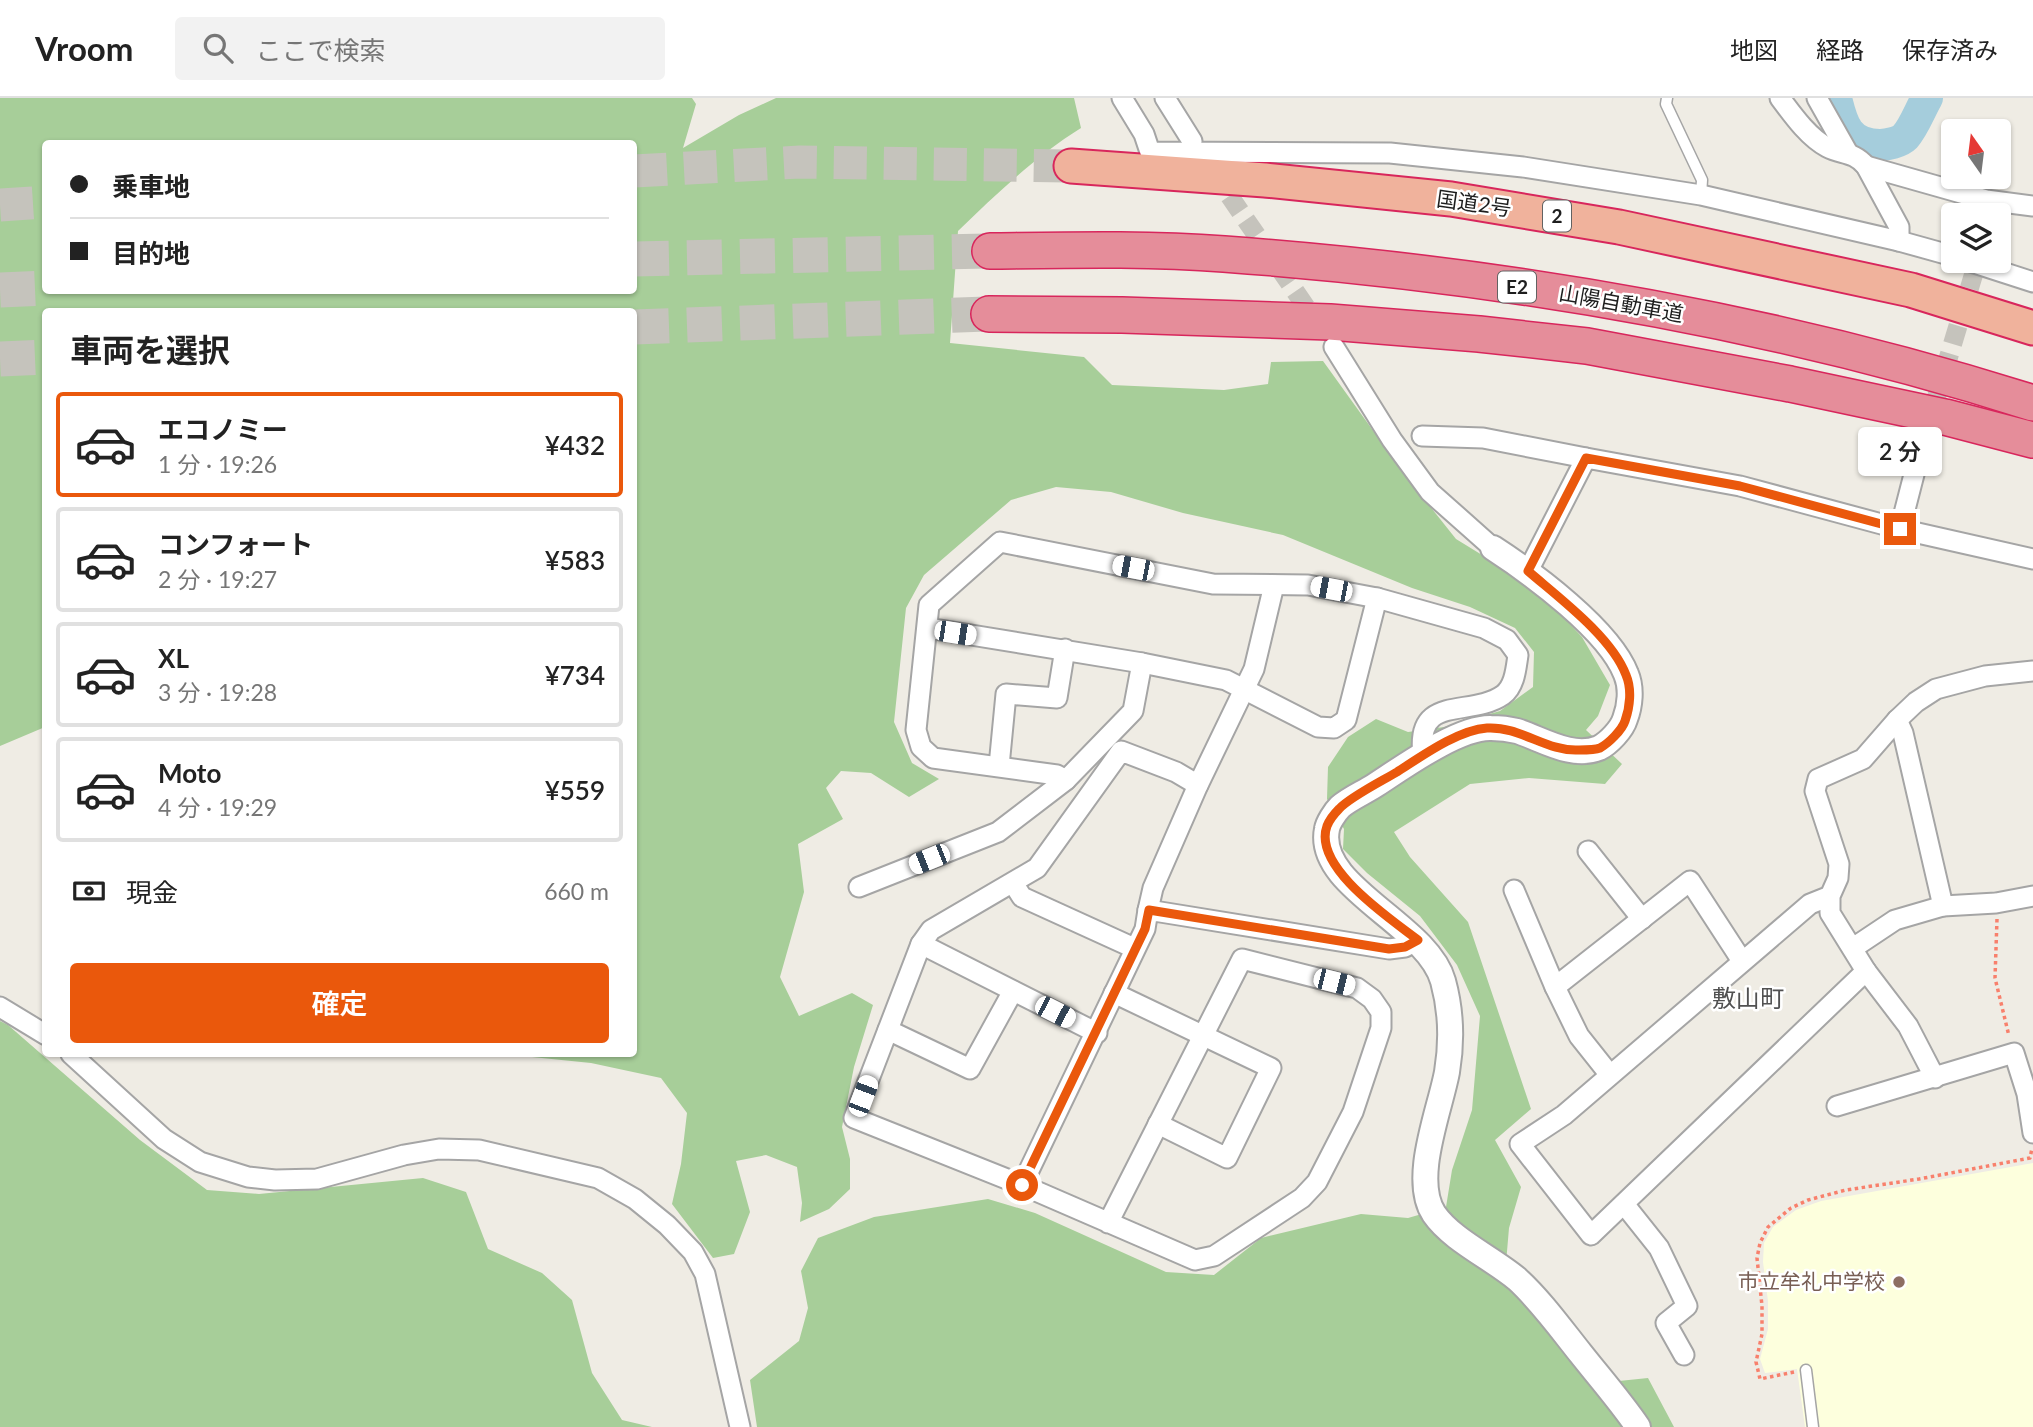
<!DOCTYPE html>
<html lang="ja">
<meta charset="utf-8">
<style>
:root{--surface:#fff;--page:#f2f2f2;--text:#222;--muted:#767676;--line:#e0e0e0;--accent:#ea580c}
body{margin:0;font-family:Lato,"Noto Sans JP",sans-serif;background:var(--page);color:var(--text);height:100vh;display:flex;flex-direction:column;font-size:26px;white-space:nowrap}
*{box-sizing:border-box;margin:0}
p{font-size:23px;color:var(--muted)}
.icon{flex:none;width:38px;height:38px;fill:none;stroke:currentColor;stroke-width:2;stroke-linecap:round;stroke-linejoin:round}
.map{position:relative;flex:1;overflow:hidden}
.details{position:absolute;left:42px;top:210px;width:595px;height:749px;display:flex;flex-direction:column;background:var(--surface);border-radius:7px;box-shadow:0 2px 5px #0004}
.details>*{flex:none}
.top-card{position:absolute;left:42px;top:42px;width:595px;height:154px;border-radius:7px;box-shadow:0 2px 5px #0004;display:grid;align-content:center;height:154px;padding:0 28px;background:var(--surface)}
.needle{width:46px;rotate:346deg}
.controls{position:absolute;left:1941px;top:21px;display:grid;gap:14px}
.controls a{display:grid;place-items:center;width:70px;height:70px;border-radius:7px;background:var(--surface);box-shadow:0 2px 5px #0004;font-size:35px}
.end{position:absolute;width:32px;height:32px;margin:-16px;border:9px solid #ea580c;background:#fff;box-shadow:0 0 0 4px #fff}
.from{border-radius:50%}
.bubble{position:absolute;height:49px;border-radius:7px;background:var(--surface);box-shadow:0 2px 5px #0004;font-size:23px;font-weight:600;line-height:49px;text-align:center}
.car{position:absolute;width:21px;height:42px;margin:-21px -10px;border-radius:9px;box-shadow:0 0 5px 2px #0007;background:linear-gradient(#fff 24%,#345 0 40%,#fff 0 76%,#345 0 86%,#fff 0)}
.top-card b{display:flex;align-items:center;gap:24px;height:66px;font-size:26px}
.top-card b+b{border-top:2px solid var(--line)}
.top-card i{width:18px;height:18px;background:var(--text)}
ul{padding:0;list-style:none}
li{display:flex;align-items:center;gap:21px;height:105px;margin:0 14px 10px;padding:0 14px;border:4px solid var(--line);border-radius:7px}
li div{flex:1}
li b{display:block;font-size:26px}
li em{font-style:normal;font-weight:600}
li.selected{border-color:var(--accent)}
li>.icon{width:63px;height:63px;stroke-width:1.5}
h2{padding:0 28px;font-size:32px;line-height:84px}
.pay{display:flex;align-items:center;gap:18px;height:77px;padding:0 28px;font-size:26px}
.pay p{margin-inline-start:auto}
.cta{display:flex;gap:14px;margin-top:auto;padding:14px 28px}
.cta a{flex:1;height:80px;border-radius:7px;background:var(--accent);color:#fff;font-size:28px;font-weight:600;line-height:80px;text-align:center}
header{display:flex;align-items:center;gap:42px;box-sizing:border-box;height:98px;padding:0 35px;background:var(--surface);border-bottom:2px solid var(--line)}
header strong{font-size:33px}
nav{display:flex;gap:38px;margin-inline-start:auto;font-size:24px}
.search{width:490px;height:63px;background:var(--page);display:flex;align-items:center;gap:18px;box-sizing:border-box;padding:0 24px;border-radius:7px;color:var(--muted);font-size:26px}
.map>svg:first-child{display:block}
</style>
<header>
<strong>Vroom</strong>
<div class="search"><svg class="icon" aria-label="search" viewBox="0 0 24 24"><circle cx="10" cy="10" r="6"/><path d="M15 15l6 6"/></svg>ここで検索</div>
<nav><a>地図</a><a>経路</a><a>保存済み</a></nav>
</header>
<div class="map">
<svg width="2033" height="1329" viewBox="0 0 2033 1329">
<rect width="100%" height="100%" fill="#efece4"/>
<polygon fill="#fdffdd" points="2033,1065 2033,1329 1805,1329 1797,1271 1765,1275 1760,1261 1768,1231 1768,1203 1763,1164 1764,1145 1773,1129 1796,1112 1821,1103"/>
<g fill="#a7ce99" fill-rule="evenodd">
<path d="M 0,0 L 692,0 L 696,6 L 683,50 L 739,17 L 776,0 L 1074,0 L 1081,30 C 1036,58 996,96 958,133 L 950,245 L 1084,259 L 1112,287 L 1224,292 L 1268,286 L 1271,264 L 1323,263 L 1405,377 L 1456,441 L 1536,490 L 1582,539 L 1610,587 L 1598,618 L 1586,632 L 1622,666 L 1605,686 L 1529,680 L 1470,686 L 1394,734 L 1410,759 L 1468,824 L 1531,1011 L 1495,1042 L 1521,1089 L 1509,1130 L 1505,1177 L 1575,1270 L 1619,1283 L 1648,1280 L 1674,1329 L 757,1329 L 750,1282 L 799,1243 L 808,1210 L 801,1173 L 818,1140 L 874,1119 L 988,1101 L 1035,1115 L 1166,1174 L 1214,1177 L 1261,1140 L 1361,1116 L 1408,1120 L 1446,1109 L 1452,1072 L 1472,1012 L 1480,918 L 1457,867 L 1420,818 L 1367,775 L 1343,751 L 1344,731 L 1327,701 L 1328,669 L 1348,639 L 1376,621 L 1408,634 L 1444,629 L 1500,613 L 1533,589 L 1534,554 L 1515,530 L 1470,509 L 1412,490 L 1283,437 L 1183,415 L 1111,394 L 1056,389 L 1011,402 L 924,477 L 906,510 L 894,624 L 912,665 L 939,681 L 909,699 L 871,675 L 841,673 L 826,690 L 843,721 L 798,746 L 804,794 L 780,879 L 799,918 L 852,895 L 873,907 L 854,969 L 842,1029 L 850,1061 L 850,1091 L 829,1111 L 800,1124 L 802,1105 L 797,1069 L 766,1057 L 736,1063 L 750,1114 L 734,1156 L 713,1160 L 672,1106 L 681,1066 L 687,1015 L 661,980 L 591,965 L 532,959 L 528,956 L 634,956 L 634,214 L 46,214 L 45,629 L 0,648 ZM 46,46 L 634,46 L 634,192 L 46,192 Z"/>
<polygon points="0,923 8,927 140,1042 207,1092 259,1096 423,1080 466,1094 488,1151 542,1175 572,1202 592,1275 622,1322 652,1329 0,1329"/>
</g>
<g fill="none" stroke-linecap="round" stroke-linejoin="round">
<path stroke="#a5cddc" stroke-width="32" d="M 1836,0 C 1842,26 1848,47 1880,47 C 1887,47 1900,44 1905,39 C 1914,29 1920,12 1927,0"/>
<g stroke="#c5c3bc" stroke-width="19" stroke-dasharray="19 10" stroke-linecap="butt">
<polyline points="1213,74 1317,225"/>
<polyline points="1919,357 1977,165"/>
</g>
<g stroke="#c5c3bc" stroke-width="33" stroke-dasharray="33 17" stroke-linecap="butt">
<polyline points="634,73 800,64 1071,68"/>
<polyline points="0,107 46,104"/>
</g>
<g stroke="#c5c3bc" stroke-width="35" stroke-dasharray="35 18" stroke-linecap="butt">
<polyline points="634,161 990,153"/>
<polyline points="0,192 46,190"/>
<polyline points="634,229 989,216"/>
<polyline points="0,261 46,259"/>
</g>
<g stroke="#a5a5a5" stroke-width="13">
<g id="service">
<polyline points="1667,0 1666,6 1702,82 1701,97"/>
<polyline points="1806,1272 1813,1329"/>
</g>
</g>
<g stroke="#a5a5a5" stroke-width="23">
<g id="minor">
<polyline points="1122,0 1144,36 1150,54 1390,55 1523,69 1701,97 1899,143 1953,158"/>
<polyline points="1165,0 1192,43"/>
<path d="M 1780,0 C 1792,16 1808,39 1827,49 C 1842,57 1853,53 1866,68 L 1899,129 L 1899,143"/>
<polyline points="1817,0 1848,55"/>
<polyline points="1866,68 1986,102 2033,108"/>
<polyline points="1968,163 2033,184"/>
<polyline points="1334,249 1392,342 1430,394 1493,450"/>
<polyline points="1422,338 1483,340 1586,360"/>
<polyline points="1900,431 1919,357"/>
<polyline points="1528,473 1586,360 1740,388 1900,431 2033,461"/>
<polyline points="928,530 1142,565 1226,582 1318,629 1334,630 1346,622 1377,500"/>
<polyline points="1897,622 1903,635 1943,808"/>
<polyline points="999,668 1006,596 1057,600 1065,551"/>
<path d="M 1066,682 L 1057,677 L 933,660 L 921,649 L 916,632 L 929,507 L 1000,444 L 1213,486 L 1308,487 L 1377,500 L 1484,530 L 1507,542 L 1518,557 C 1516,570 1515,588 1503,597 C 1470,620 1415,595 1423,657"/>
<polyline points="1588,753 1642,821"/>
<polyline points="1013,785 1022,799 1134,850"/>
<polyline points="859,789 998,734 1066,682 1133,613 1142,565"/>
<polyline points="1514,792 1555,889 1579,938 1610,977"/>
<polyline points="1830,798 1810,806 1564,1017 1520,1046 1591,1137 1866,873 1830,815 1830,798 1838,780 1839,766 1815,693 1818,681 1863,661 1897,622 1916,604 1936,591 1985,578 2033,573"/>
<polyline points="1148,812 1153,790 1198,687 1254,571 1274,487"/>
<polyline points="921,846 1097,935"/>
<polyline points="1853,850 1895,822 1943,808 1996,805 2033,798"/>
<polyline points="1866,873 1908,928 1935,980"/>
<polyline points="1555,889 1690,783 1742,863"/>
<polyline points="1114,895 1271,970 1227,1060 1158,1026"/>
<polyline points="0,909 46,937"/>
<polyline points="888,932 970,971 1013,893"/>
<polyline points="71,956 164,1041 200,1064 248,1079 275,1082 317,1081 404,1057 439,1051 479,1052 598,1080 635,1101 667,1127 693,1154 705,1176 740,1329"/>
<polyline points="1837,1008 2014,955 2027,996 2033,1035"/>
<polyline points="1022,1087 1145,831 1148,812 1389,851 1405,849 1418,842"/>
<polyline points="1624,1106 1659,1150 1687,1208 1666,1225 1684,1257"/>
<polyline points="1108,1125 1242,861 1357,890 1372,901 1381,914 1381,930 1353,1014 1317,1084 1302,1100 1214,1158 1195,1162 1022,1087 854,1020 921,846 931,832 1037,770 1121,653 1176,674 1198,687"/>
</g>
</g>
<g stroke="#a5a5a5" stroke-width="28">
<path id="tertiary" d="M 1493,450 C 1533,476 1609,532 1626,576 C 1632,590 1630,608 1625,621 C 1622,631 1609,645 1599,650 C 1572,661 1542,641 1517,633 C 1509,631 1499,630 1491,630 C 1458,629 1402,670 1374,688 C 1363,695 1349,701 1340,709 C 1335,714 1328,725 1327,731 C 1315,789 1427,826 1443,883 C 1451,912 1452,944 1447,974 C 1440,1012 1411,1081 1434,1116 C 1452,1142 1492,1160 1517,1181 C 1541,1203 1561,1231 1581,1256 C 1600,1280 1621,1304 1638,1329"/>
</g>
<g stroke="#d8265c" stroke-width="37">
<polyline id="trunk" points="1071,68 1265,82 1451,101 1619,129 1911,192 2033,230"/>
</g>
<g stroke="#d8265c" stroke-width="38">
<g id="motorway">
<path d="M 990,153 C 1068,152 1147,150 1224,156 C 1498,176 1772,222 2033,305"/>
<polyline points="989,216 1122,217 1330,224 1479,236 1587,248 1790,286 1945,319 2033,342"/>
</g>
</g>
<g stroke="#f8806c" stroke-width="3.5" stroke-dasharray="3.5 3.5" stroke-linecap="butt">
<polyline points="1997,821 1995,880 2009,938"/>
<polyline points="1794,1274 1760,1281 1756,1264 1762,1236 1762,1208 1757,1160 1760,1145 1768,1129 1791,1110 1808,1102 1846,1092 1919,1081 2030,1060 2032,1050"/>
</g>
<use href="#service" stroke="#fff" stroke-width="10"/>
<use href="#minor" stroke="#fff" stroke-width="19"/>
<use href="#tertiary" stroke="#fff" stroke-width="24"/>
<use href="#trunk" stroke="#f0b29c" stroke-width="33"/>
<use href="#motorway" stroke="#e58d9a" stroke-width="35"/>
</g>
<g fill="none" stroke-linecap="round" stroke-linejoin="round">
<path stroke="#ea580c" stroke-width="9" d="M 1022,1087 L 1145,831 L 1149,812 L 1389,851 L 1405,849 L 1418,842 C 1391,821 1312,769 1327,728 C 1329,723 1335,715 1339,711 C 1350,699 1382,683 1397,674 C 1422,658 1458,632 1487,630 C 1520,628 1547,654 1579,652 C 1585,652 1595,652 1600,650 C 1609,645 1622,632 1625,623 C 1630,609 1632,591 1626,577 C 1612,539 1558,499 1528,473 L 1586,360 L 1740,388 L 1900,431"/>
</g>
<circle fill="#8d6e63" stroke="#fff" stroke-width="2.5" cx="1899" cy="1184" r="7"/>
<g text-anchor="middle" stroke-width="5" stroke-linejoin="round" paint-order="stroke">
<g fill="#fff" stroke="#626262" stroke-width="2">
<rect x="1543" y="102.5" width="28" height="31" rx="5"/>
<rect x="1498" y="173.5" width="38" height="31" rx="5"/>
</g>
<g font-size="19" font-weight="bold" fill="#1e1e1e">
<text x="1557" y="125">2</text>
<text x="1517" y="196">E2</text>
</g>
<g font-size="21" fill="#1e1e1e" stroke="#fff">
<text transform="translate(1474 106) rotate(8)" y="7">国道2号</text>
<text transform="translate(1621 206) rotate(10)" y="7">山陽自動車道</text>
</g>
<g font-size="21" fill="#785e54" stroke="#fff" text-anchor="end">
<text x="1885" y="1191">市立牟礼中学校</text>
</g>
<g font-size="24" fill="#515151" stroke="#fff">
<text x="1748" y="909">敷山町</text>
</g>
</g>
</svg>
<div class="controls">
<a><svg class="needle" viewBox="-14 -14 28 28"><path d="M0-13l5 13h-10z" fill="#e53935"/><path d="M0 13l5-13h-10z" fill="#767676"/></svg></a>
<a><svg class="icon" aria-label="layers" viewBox="0 0 24 24"><path d="M12 4l9 5-9 5-9-5zM3 14l9 5 9-5"/></svg></a>
</div>
<i class="end from" style="left:1022px;top:1087px"></i>
<i class="end" style="left:1900px;top:431px"></i>
<div class="bubble" style="left:1858px;top:329px;width:84px">2 分</div>
<i class="car" style="left:1133px;top:470px;rotate:281deg"></i>
<i class="car" style="left:1331px;top:491px;rotate:281deg"></i>
<i class="car" style="left:955px;top:535px;rotate:99deg"></i>
<i class="car" style="left:929px;top:761px;rotate:248deg"></i>
<i class="car" style="left:1334px;top:884px;rotate:104deg"></i>
<i class="car" style="left:1055px;top:914px;rotate:117deg"></i>
<i class="car" style="left:863px;top:998px;rotate:21deg"></i>
<div class="top-card">
<b><i class="from"></i>乗車地</b>
<b><i></i>目的地</b>
</div>
<section class="details">
<h2>車両を選択</h2>
<ul>
<li class="selected"><svg class="icon" aria-label="car" viewBox="0 0 24 24"><path d="M5 17H2v-5l4-1 3-4h7l3 4 3 1v5h-3M9 17h6M6 11h13"/><circle cx="7" cy="17" r="2"/><circle cx="17" cy="17" r="2"/></svg><div><b>エコノミー</b><p>1 分 · 19:26</p></div><em>¥432</em></li>
<li><svg class="icon" aria-label="car" viewBox="0 0 24 24"><path d="M5 17H2v-5l4-1 3-4h7l3 4 3 1v5h-3M9 17h6M6 11h13"/><circle cx="7" cy="17" r="2"/><circle cx="17" cy="17" r="2"/></svg><div><b>コンフォート</b><p>2 分 · 19:27</p></div><em>¥583</em></li>
<li><svg class="icon" aria-label="car" viewBox="0 0 24 24"><path d="M5 17H2v-5l4-1 3-4h7l3 4 3 1v5h-3M9 17h6M6 11h13"/><circle cx="7" cy="17" r="2"/><circle cx="17" cy="17" r="2"/></svg><div><b>XL</b><p>3 分 · 19:28</p></div><em>¥734</em></li>
<li><svg class="icon" aria-label="car" viewBox="0 0 24 24"><path d="M5 17H2v-5l4-1 3-4h7l3 4 3 1v5h-3M9 17h6M6 11h13"/><circle cx="7" cy="17" r="2"/><circle cx="17" cy="17" r="2"/></svg><div><b>Moto</b><p>4 分 · 19:29</p></div><em>¥559</em></li>
</ul>
<div class="pay"><svg class="icon" aria-label="cash" viewBox="0 0 24 24"><path d="M3 7h18v10H3z"/><circle cx="12" cy="12" r="2"/></svg>現金<p>660 m</p></div>
<div class="cta"><a>確定</a></div>
</section>
</div>
